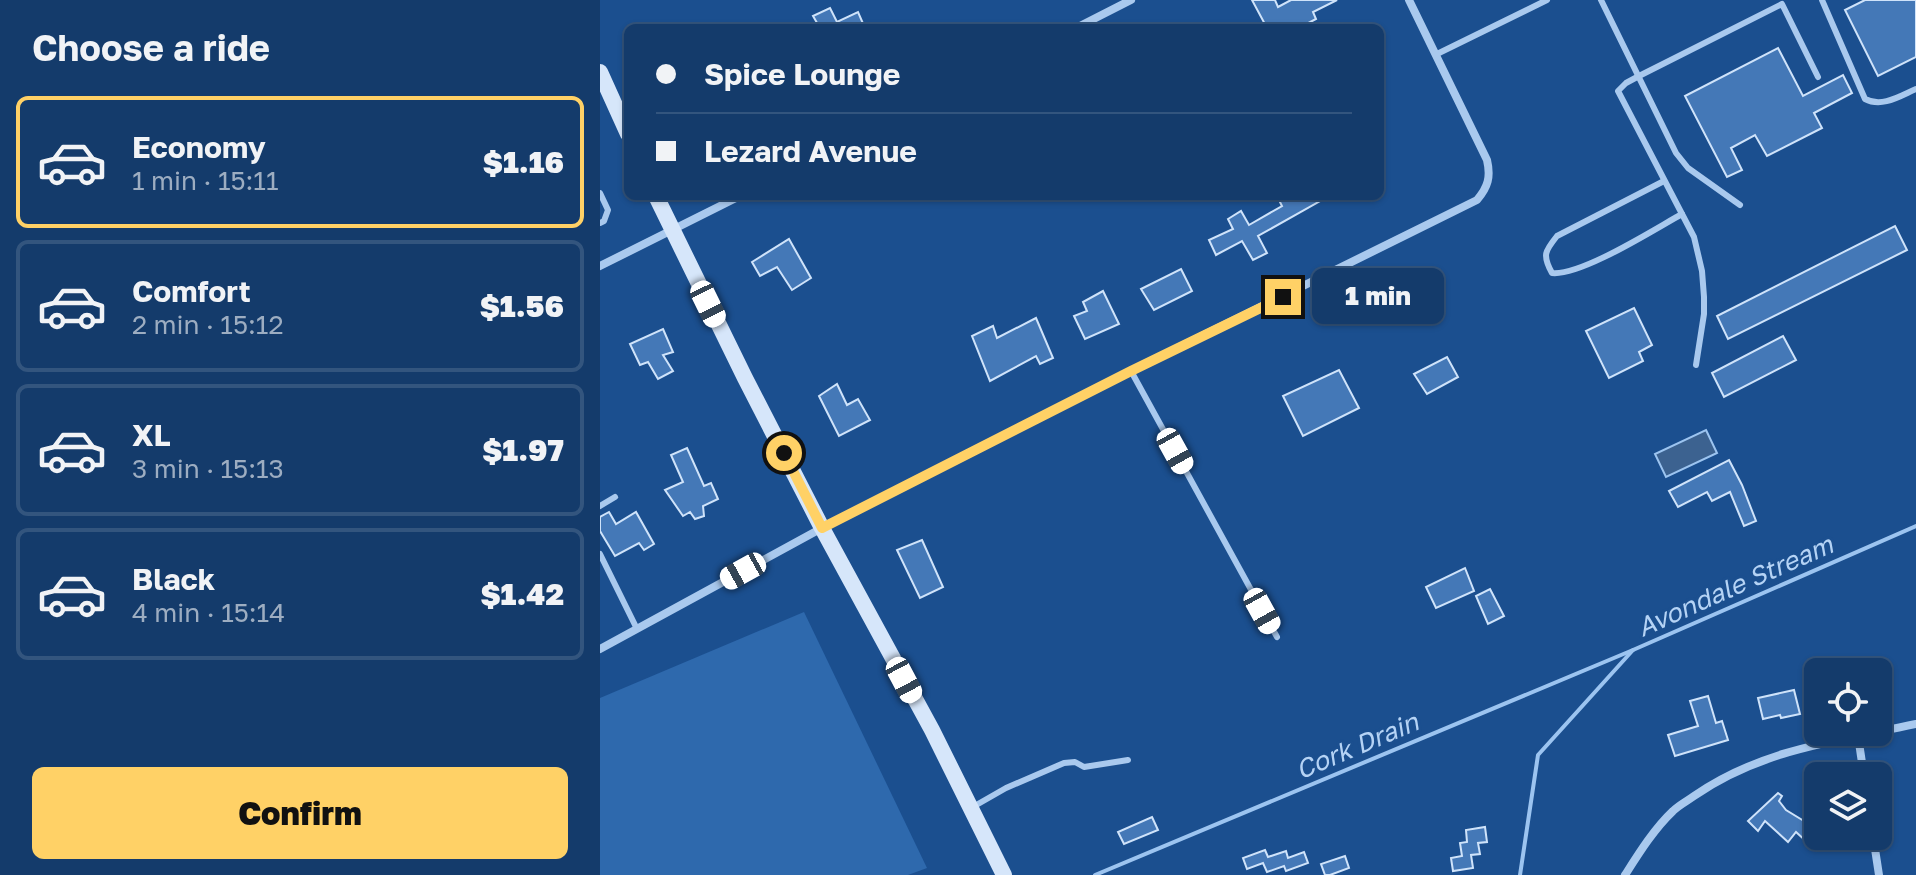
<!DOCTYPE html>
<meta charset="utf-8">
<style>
:root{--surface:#143b6b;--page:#214673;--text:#f1f3f6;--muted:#9dadc1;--line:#33557e;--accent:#ffd166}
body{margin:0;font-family:"Golos Text",sans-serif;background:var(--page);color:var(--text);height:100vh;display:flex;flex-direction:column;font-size:30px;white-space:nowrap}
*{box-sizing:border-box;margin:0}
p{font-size:26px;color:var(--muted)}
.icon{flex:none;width:44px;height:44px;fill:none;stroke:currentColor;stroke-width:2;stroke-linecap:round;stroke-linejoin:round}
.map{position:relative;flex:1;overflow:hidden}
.side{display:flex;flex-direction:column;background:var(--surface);width:600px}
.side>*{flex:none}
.banner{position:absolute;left:24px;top:24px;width:760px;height:176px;border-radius:12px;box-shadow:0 2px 6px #0004,0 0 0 2px var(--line);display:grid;align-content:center;height:176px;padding:0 32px;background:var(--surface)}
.tools{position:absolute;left:1204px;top:658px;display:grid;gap:16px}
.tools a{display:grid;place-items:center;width:88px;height:88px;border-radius:12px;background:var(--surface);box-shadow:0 2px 6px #0004,0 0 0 2px var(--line);font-size:40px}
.end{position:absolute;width:36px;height:36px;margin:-18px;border:10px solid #ffd166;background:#111;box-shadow:0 0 0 4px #111}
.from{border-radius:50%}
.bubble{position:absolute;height:56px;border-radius:12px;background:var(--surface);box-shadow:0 2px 6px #0004,0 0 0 2px var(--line);font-size:26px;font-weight:800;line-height:56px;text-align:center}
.car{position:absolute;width:24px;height:48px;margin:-24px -12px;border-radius:10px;box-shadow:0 0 6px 2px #0007;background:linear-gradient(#fff 24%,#345 0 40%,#fff 0 76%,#345 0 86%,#fff 0)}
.banner b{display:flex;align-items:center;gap:28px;height:76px;font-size:30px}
.banner b+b{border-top:2px solid var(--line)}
.banner i{width:20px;height:20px;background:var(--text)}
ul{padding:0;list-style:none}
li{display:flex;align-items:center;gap:24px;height:132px;margin:0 16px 12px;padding:0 16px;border:4px solid var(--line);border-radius:12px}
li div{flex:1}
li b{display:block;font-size:30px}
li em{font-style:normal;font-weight:800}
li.on{border-color:var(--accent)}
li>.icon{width:72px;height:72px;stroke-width:1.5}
h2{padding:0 32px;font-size:36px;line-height:96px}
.primary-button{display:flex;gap:16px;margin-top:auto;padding:16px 32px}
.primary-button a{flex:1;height:92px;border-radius:12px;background:var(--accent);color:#111;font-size:32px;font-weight:800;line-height:92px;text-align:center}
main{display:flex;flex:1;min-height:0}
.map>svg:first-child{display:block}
</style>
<main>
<section class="side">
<h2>Choose a ride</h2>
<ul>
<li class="on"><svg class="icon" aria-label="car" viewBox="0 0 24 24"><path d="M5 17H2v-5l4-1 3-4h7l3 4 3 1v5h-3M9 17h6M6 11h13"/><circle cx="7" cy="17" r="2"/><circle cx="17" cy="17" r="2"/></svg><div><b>Economy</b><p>1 min · 15:11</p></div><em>$1.16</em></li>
<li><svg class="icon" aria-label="car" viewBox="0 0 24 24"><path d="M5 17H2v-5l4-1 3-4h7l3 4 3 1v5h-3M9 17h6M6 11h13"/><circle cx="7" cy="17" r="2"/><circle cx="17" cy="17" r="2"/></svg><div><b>Comfort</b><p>2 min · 15:12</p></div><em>$1.56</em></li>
<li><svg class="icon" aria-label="car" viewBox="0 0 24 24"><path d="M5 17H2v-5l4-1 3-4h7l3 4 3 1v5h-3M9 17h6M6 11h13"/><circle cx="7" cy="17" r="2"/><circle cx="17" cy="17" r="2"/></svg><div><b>XL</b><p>3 min · 15:13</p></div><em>$1.97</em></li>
<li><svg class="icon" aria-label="car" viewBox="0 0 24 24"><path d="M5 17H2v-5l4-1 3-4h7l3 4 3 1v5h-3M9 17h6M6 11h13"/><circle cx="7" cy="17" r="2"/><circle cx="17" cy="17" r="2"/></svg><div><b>Black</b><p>4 min · 15:14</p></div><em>$1.42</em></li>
</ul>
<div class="primary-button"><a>Confirm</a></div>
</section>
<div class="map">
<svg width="1316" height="875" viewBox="0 0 1316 875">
<rect width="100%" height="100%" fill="#1b4f8f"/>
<polygon fill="#2e69ad" points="204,612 327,868 308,875 0,875 0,698"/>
<polygon fill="#3c6290" stroke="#9cc4f0" stroke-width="2" points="1106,430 1117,453 1066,477 1055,454"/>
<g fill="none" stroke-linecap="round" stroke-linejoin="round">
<g stroke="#9cc4f0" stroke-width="4">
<polyline points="495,875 1033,650"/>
<polyline points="920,875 938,755 1033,650 1316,526"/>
</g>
</g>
<g fill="#4478b7" stroke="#cfe3fa" stroke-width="2">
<polygon points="652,0 675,0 678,7 691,0 737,0 713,12 716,19 699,28 667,28"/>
<polygon points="1265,0 1316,0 1316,57 1278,76 1245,10"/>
<polygon points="230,8 237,22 258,12 265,28 220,28 213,16"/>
<polygon points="1178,48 1203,96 1243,75 1252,93 1214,113 1222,128 1167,156 1155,135 1131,148 1142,170 1127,177 1085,96"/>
<polygon points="677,196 729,196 658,236 667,253 653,260 642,241 616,255 609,240 633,229 628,219 641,211 649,225 682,206"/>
<polygon points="1295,226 1307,250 1128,339 1117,316"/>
<polygon points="189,239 211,278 192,290 177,267 160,276 152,262"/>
<polygon points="581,269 592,291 554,310 541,289"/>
<polygon points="503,291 519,324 485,339 474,316 487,311 483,302"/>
<polygon points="1034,308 1052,345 1039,352 1043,361 1009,378 986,331"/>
<polygon points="436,318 453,358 440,364 436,356 390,381 372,336 393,326 397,338"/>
<polygon points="63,329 73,352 63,355 73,371 58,379 48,362 40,365 30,344"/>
<polygon points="1183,336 1196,360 1124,397 1112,373"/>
<polygon points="847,357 858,377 827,394 814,374"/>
<polygon points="739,370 759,408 703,436 683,396"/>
<polygon points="237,384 247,405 258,399 270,420 239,436 219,396"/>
<polygon points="87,448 104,486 111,483 118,499 103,506 104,516 95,519 90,512 83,516 65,490 83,482 71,455"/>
<polygon points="1129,460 1142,485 1156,521 1144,526 1130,492 1112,501 1107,492 1078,507 1069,491"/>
<polygon points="9,512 16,524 36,512 54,544 44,550 39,543 15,556 0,531 0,517"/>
<polygon points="322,540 343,587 320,598 297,550"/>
<polygon points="865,568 874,591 836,608 826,587"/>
<polygon points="890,589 904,616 888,624 876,596"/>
<polygon points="1194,690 1200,714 1181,718 1180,715 1163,719 1158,698"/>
<polygon points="1108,696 1116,723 1122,721 1128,740 1075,756 1068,735 1098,726 1090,701"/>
<polygon points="1178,793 1182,796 1179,801 1186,810 1217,829 1208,843 1196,832 1188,842 1165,821 1158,831 1148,821"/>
<polygon points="552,817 558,830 524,844 518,832"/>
<polygon points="885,827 887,842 878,843 880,854 871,855 873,868 853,871 851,858 862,856 860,843 867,842 866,830"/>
<polygon points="665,850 668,857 686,851 688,858 704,852 708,863 686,871 684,866 667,872 663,863 647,869 643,858"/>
<polygon points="745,856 749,868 730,875 725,875 721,864"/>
</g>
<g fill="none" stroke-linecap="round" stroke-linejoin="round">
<g stroke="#a9c9ee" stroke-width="6">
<polyline points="1001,0 1076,153 1088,168 1140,205"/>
<path d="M 1222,0 L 1265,99 C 1282,108 1300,96 1316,89"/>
<polyline points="837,54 947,0"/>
<path d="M 1064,181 L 957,236 C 945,251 942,255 952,273 C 981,276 1053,230 1082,214"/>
<polyline points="0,193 8,210 4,221 0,223"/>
<polyline points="1096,365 1104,314 1104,297 1102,271 1094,237 1018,91 1026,83 1039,76 1182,4 1218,77"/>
<polyline points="531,371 677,637"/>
<polyline points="0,506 15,497"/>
<polyline points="0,554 37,629"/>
<polyline points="371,808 406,788 464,763 475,762 484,767 528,760"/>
</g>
<g stroke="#a9c9ee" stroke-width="8">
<polyline points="476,28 531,0"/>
<polyline points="0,266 140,196"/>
<path d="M 0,649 L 222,528 L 531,371 L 877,200 C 888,187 891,177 887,160 L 809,0"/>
<polyline points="1258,736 1264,776"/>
<polyline points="1273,836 1279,875"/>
<path d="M 1025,875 C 1039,853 1054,829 1073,811 C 1079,805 1087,801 1094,796 C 1162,749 1237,741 1316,724"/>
</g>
<g stroke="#d6e6fa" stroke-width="16">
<polyline points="0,72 28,134"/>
<polyline points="56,196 145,378 222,528 332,730 404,875"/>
</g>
</g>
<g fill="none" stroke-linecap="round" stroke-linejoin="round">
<polyline stroke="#ffd166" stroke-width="10" points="184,453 222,528 531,371 683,297"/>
</g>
<g text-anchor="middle" stroke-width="6" stroke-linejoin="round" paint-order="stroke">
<g font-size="26" font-style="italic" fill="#b5d3f5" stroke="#1b4f8f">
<text transform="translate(1135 586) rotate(-24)" y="9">Avondale Stream</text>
<text transform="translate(757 746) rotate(-23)" y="9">Cork Drain</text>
</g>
</g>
</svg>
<div class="tools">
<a><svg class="icon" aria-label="locate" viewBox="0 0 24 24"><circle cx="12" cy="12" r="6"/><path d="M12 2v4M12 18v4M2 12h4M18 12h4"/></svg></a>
<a><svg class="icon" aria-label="layers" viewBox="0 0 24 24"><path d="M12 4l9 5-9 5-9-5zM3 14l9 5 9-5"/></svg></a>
</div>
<i class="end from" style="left:184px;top:453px"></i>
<i class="end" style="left:683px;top:297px"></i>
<div class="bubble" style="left:712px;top:268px;width:132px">1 min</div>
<i class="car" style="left:108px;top:304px;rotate:154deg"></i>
<i class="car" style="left:575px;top:451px;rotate:151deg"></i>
<i class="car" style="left:143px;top:571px;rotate:241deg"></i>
<i class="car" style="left:662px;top:611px;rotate:151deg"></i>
<i class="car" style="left:304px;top:680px;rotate:152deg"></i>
<div class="banner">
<b><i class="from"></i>Spice Lounge</b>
<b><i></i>Lezard Avenue</b>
</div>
</div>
</main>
